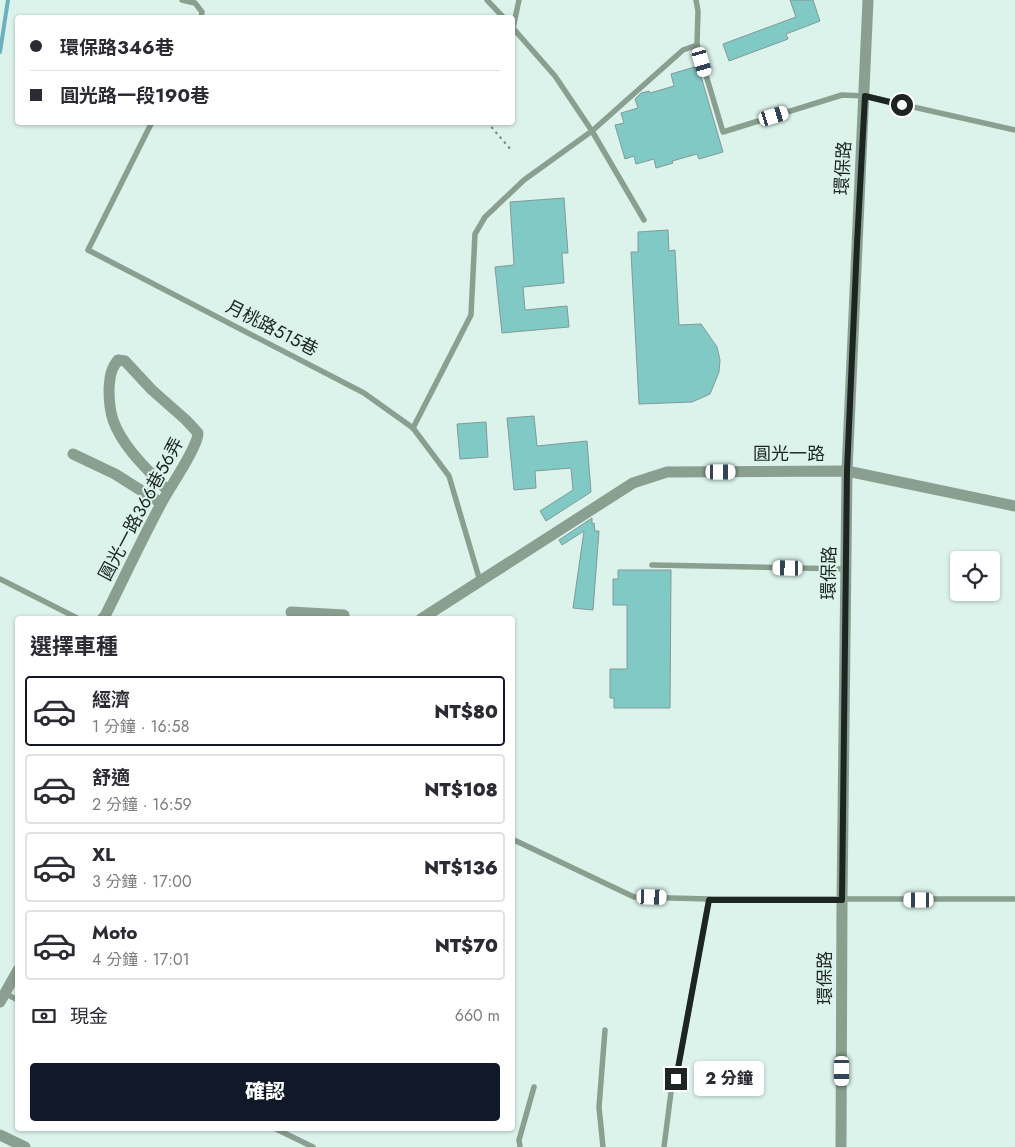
<!DOCTYPE html>
<html lang="zh-TW">
<meta charset="utf-8">
<style>
:root{--surface:#fff;--page:#f2f2f3;--text:#2b2b33;--muted:#7c7c81;--line:#e1e1e2;--accent:#111827}
body{margin:0;font-family:Jost,"Noto Sans TC",sans-serif;background:var(--page);color:var(--text);height:100vh;display:flex;flex-direction:column;font-size:19px;white-space:nowrap}
*{box-sizing:border-box;margin:0}
p{font-size:16px;color:var(--muted)}
.icon{flex:none;width:28px;height:28px;fill:none;stroke:currentColor;stroke-width:2;stroke-linecap:round;stroke-linejoin:round}
.map{position:relative;flex:1;overflow:hidden}
.side{position:absolute;left:15px;top:616px;width:500px;height:515px;display:flex;flex-direction:column;background:var(--surface);border-radius:5px;box-shadow:0 1px 4px #0004}
.side>*{flex:none}
.top-card{position:absolute;left:15px;top:15px;width:500px;height:110px;border-radius:5px;box-shadow:0 1px 4px #0004;display:grid;align-content:center;height:110px;padding:0 15px;background:var(--surface)}
.fabs{position:absolute;left:950px;top:551px;display:grid;gap:10px}
.fabs a{display:grid;place-items:center;width:50px;height:50px;border-radius:5px;background:var(--surface);box-shadow:0 1px 4px #0004;font-size:25px}
.end{position:absolute;width:22px;height:22px;margin:-11px;border:6px solid #1c2522;background:#fff;box-shadow:0 0 0 2px #fff}
.from{border-radius:50%}
.bubble{position:absolute;height:35px;border-radius:5px;background:var(--surface);box-shadow:0 1px 4px #0004;font-size:16px;font-weight:800;line-height:35px;text-align:center}
.car{position:absolute;width:15px;height:30px;margin:-15px -8px;border-radius:6px;box-shadow:0 0 4px 1px #0007;background:linear-gradient(#fff 24%,#345 0 40%,#fff 0 76%,#345 0 86%,#fff 0)}
.top-card b{display:flex;align-items:center;gap:18px;height:48px;font-size:19px}
.top-card b+b{border-top:1px solid var(--line)}
.top-card i{width:12px;height:12px;background:var(--text)}
ul{padding:0;list-style:none}
li{display:flex;align-items:center;gap:15px;height:70px;margin:0 10px 8px;padding:0 5px;border:2px solid var(--line);border-radius:5px}
li div{flex:1}
li b{display:block;font-size:19px}
li em{font-style:normal;font-weight:800}
li.on{border-color:var(--accent)}
li>.icon{width:45px;height:45px;stroke-width:1.5}
h2{padding:0 15px;font-size:22px;line-height:60px}
.pay{display:flex;align-items:center;gap:12px;height:55px;padding:0 15px;font-size:19px}
.pay p{margin-inline-start:auto}
.action{display:flex;gap:10px;margin-top:auto;padding:10px 15px}
.action a{flex:1;height:58px;border-radius:5px;background:var(--accent);color:#fff;font-size:20px;font-weight:800;line-height:58px;text-align:center}
.map>svg:first-child{display:block}
</style>
<div class="map">
<svg width="1015" height="1147" viewBox="0 0 1015 1147">
<rect width="100%" height="100%" fill="#dbf3eb"/>
<g fill="none" stroke-linecap="round" stroke-linejoin="round">
<polyline stroke="#6cb0be" stroke-width="4" points="0,52 8,0"/>
</g>
<g fill="#81c9c5" stroke="#809a98">
<polygon points="790,0 813,0 820,21 786,34 788,39 729,61 723,44 796,17"/>
<polygon points="698,66 723,152 699,159 697,154 672,161 673,163 656,168 654,159 636,164 634,156 625,159 615,125 624,123 621,113 638,108 635,99 641,93 649,91 650,93 674,86 671,74"/>
<polygon points="564,198 568,253 562,253 564,283 523,287 525,310 567,306 569,327 502,333 495,267 514,265 510,202"/>
<polygon points="668,230 669,251 675,250 679,325 701,324 717,347 720,360 719,372 710,394 692,402 639,404 631,252 638,252 638,232"/>
<polygon points="534,416 537,446 587,441 591,492 546,521 540,511 573,490 571,468 535,471 536,488 514,490 507,418"/>
<polygon points="486,422 488,457 460,459 457,424"/>
<polygon points="592,518 592,524 594,523 595,531 599,531 593,610 573,608 584,531 562,545 559,540"/>
<polygon points="618,570 671,570 670,708 614,708 614,698 610,698 610,669 627,669 627,605 613,605 613,579 618,579"/>
</g>
<g fill="none" stroke-linecap="round" stroke-linejoin="round">
<polyline stroke="#73837d" stroke-width="2" stroke-dasharray="2.5 4" stroke-linecap="butt" points="487,122 512,151"/>
<g stroke="#8a9f8f" stroke-width="5.5">
<polyline points="182,0 195,3 202,12 201,18"/>
<polyline points="487,0 504,18"/>
<polyline points="696,0 698,11 697,45 723,132 842,95 865,96 1015,130"/>
<polyline points="512,27 555,76 592,131 644,220"/>
<polyline points="513,28 519,0"/>
<polyline points="152,122 88,250 364,393 413,428 449,476 480,581"/>
<polyline points="413,428 471,315 475,234 485,217 524,180 592,131 683,50 697,45"/>
<polyline points="652,565 846,569"/>
<polyline points="0,579 79,619"/>
<polyline points="512,839 634,897 709,899 1015,899"/>
<polyline points="4,993 18,1000"/>
<polyline points="276,1129 313,1147"/>
<polyline points="520,1147 519,1140 534,1087"/>
<polyline points="603,1147 599,1107 605,1030"/>
<polyline points="664,1147 671,1092 676,1079 709,899"/>
</g>
<g stroke="#8a9f8f" stroke-width="11">
<polyline points="73,454 115,474 161,503"/>
<polyline points="291,612 344,615 344,619"/>
<path d="M 102,619 L 105,616 C 124,578 142,539 162,502 C 170,487 198,447 198,433 L 186,420 L 152,390 L 125,361 L 118,360 C 110,370 110,377 109,389 C 109,398 110,411 113,420 C 123,448 148,470 168,491"/>
<polyline points="421,619 633,483 667,472 847,471 1015,506"/>
<polyline points="0,1002 18,970"/>
<polyline points="0,1135 25,1147"/>
<polyline points="841,1147 842,900 847,471 868,0"/>
</g>
</g>
<g fill="none" stroke-linecap="round" stroke-linejoin="round">
<polyline stroke="#1c2522" stroke-width="6" points="676,1079 709,900 842,900 847,471 857,244 865,96 902,105"/>
</g>
<g text-anchor="middle" stroke-width="4" stroke-linejoin="round" paint-order="stroke">
<g font-size="18" fill="#1c2522" stroke="#dbf3eb">
<text transform="translate(843 168) rotate(-87)" y="6">環保路</text>
<text transform="translate(272 328) rotate(27)" y="6">月桃路515巷</text>
<text x="789" y="460">圓光一路</text>
<text transform="translate(141 509) rotate(-62)" y="6">圓光一路366巷56弄</text>
<text transform="translate(829 573) rotate(-89)" y="6">環保路</text>
<text transform="translate(825 978) rotate(-90)" y="6">環保路</text>
</g>
</g>
</svg>
<div class="fabs">
<a><svg class="icon" aria-label="locate" viewBox="0 0 24 24"><circle cx="12" cy="12" r="6"/><path d="M12 2v4M12 18v4M2 12h4M18 12h4"/></svg></a>
</div>
<i class="end from" style="left:902px;top:105px"></i>
<i class="end" style="left:676px;top:1079px"></i>
<div class="bubble" style="left:694px;top:1061px;width:70px">2 分鐘</div>
<i class="car" style="left:702px;top:62px;rotate:164deg"></i>
<i class="car" style="left:774px;top:116px;rotate:73deg"></i>
<i class="car" style="left:721px;top:472px;rotate:90deg"></i>
<i class="car" style="left:788px;top:568px;rotate:271deg"></i>
<i class="car" style="left:652px;top:897px;rotate:92deg"></i>
<i class="car" style="left:919px;top:900px;rotate:270deg"></i>
<i class="car" style="left:842px;top:1071px;rotate:180deg"></i>
<div class="top-card">
<b><i class="from"></i>環保路346巷</b>
<b><i></i>圓光路一段190巷</b>
</div>
<section class="side">
<h2>選擇車種</h2>
<ul>
<li class="on"><svg class="icon" aria-label="car" viewBox="0 0 24 24"><path d="M5 17H2v-5l4-1 3-4h7l3 4 3 1v5h-3M9 17h6M6 11h13"/><circle cx="7" cy="17" r="2"/><circle cx="17" cy="17" r="2"/></svg><div><b>經濟</b><p>1 分鐘 · 16:58</p></div><em>NT$80</em></li>
<li><svg class="icon" aria-label="car" viewBox="0 0 24 24"><path d="M5 17H2v-5l4-1 3-4h7l3 4 3 1v5h-3M9 17h6M6 11h13"/><circle cx="7" cy="17" r="2"/><circle cx="17" cy="17" r="2"/></svg><div><b>舒適</b><p>2 分鐘 · 16:59</p></div><em>NT$108</em></li>
<li><svg class="icon" aria-label="car" viewBox="0 0 24 24"><path d="M5 17H2v-5l4-1 3-4h7l3 4 3 1v5h-3M9 17h6M6 11h13"/><circle cx="7" cy="17" r="2"/><circle cx="17" cy="17" r="2"/></svg><div><b>XL</b><p>3 分鐘 · 17:00</p></div><em>NT$136</em></li>
<li><svg class="icon" aria-label="car" viewBox="0 0 24 24"><path d="M5 17H2v-5l4-1 3-4h7l3 4 3 1v5h-3M9 17h6M6 11h13"/><circle cx="7" cy="17" r="2"/><circle cx="17" cy="17" r="2"/></svg><div><b>Moto</b><p>4 分鐘 · 17:01</p></div><em>NT$70</em></li>
</ul>
<div class="pay"><svg class="icon" aria-label="cash" viewBox="0 0 24 24"><path d="M3 7h18v10H3z"/><circle cx="12" cy="12" r="2"/></svg>現金<p>660 m</p></div>
<div class="action"><a>確認</a></div>
</section>
</div>
